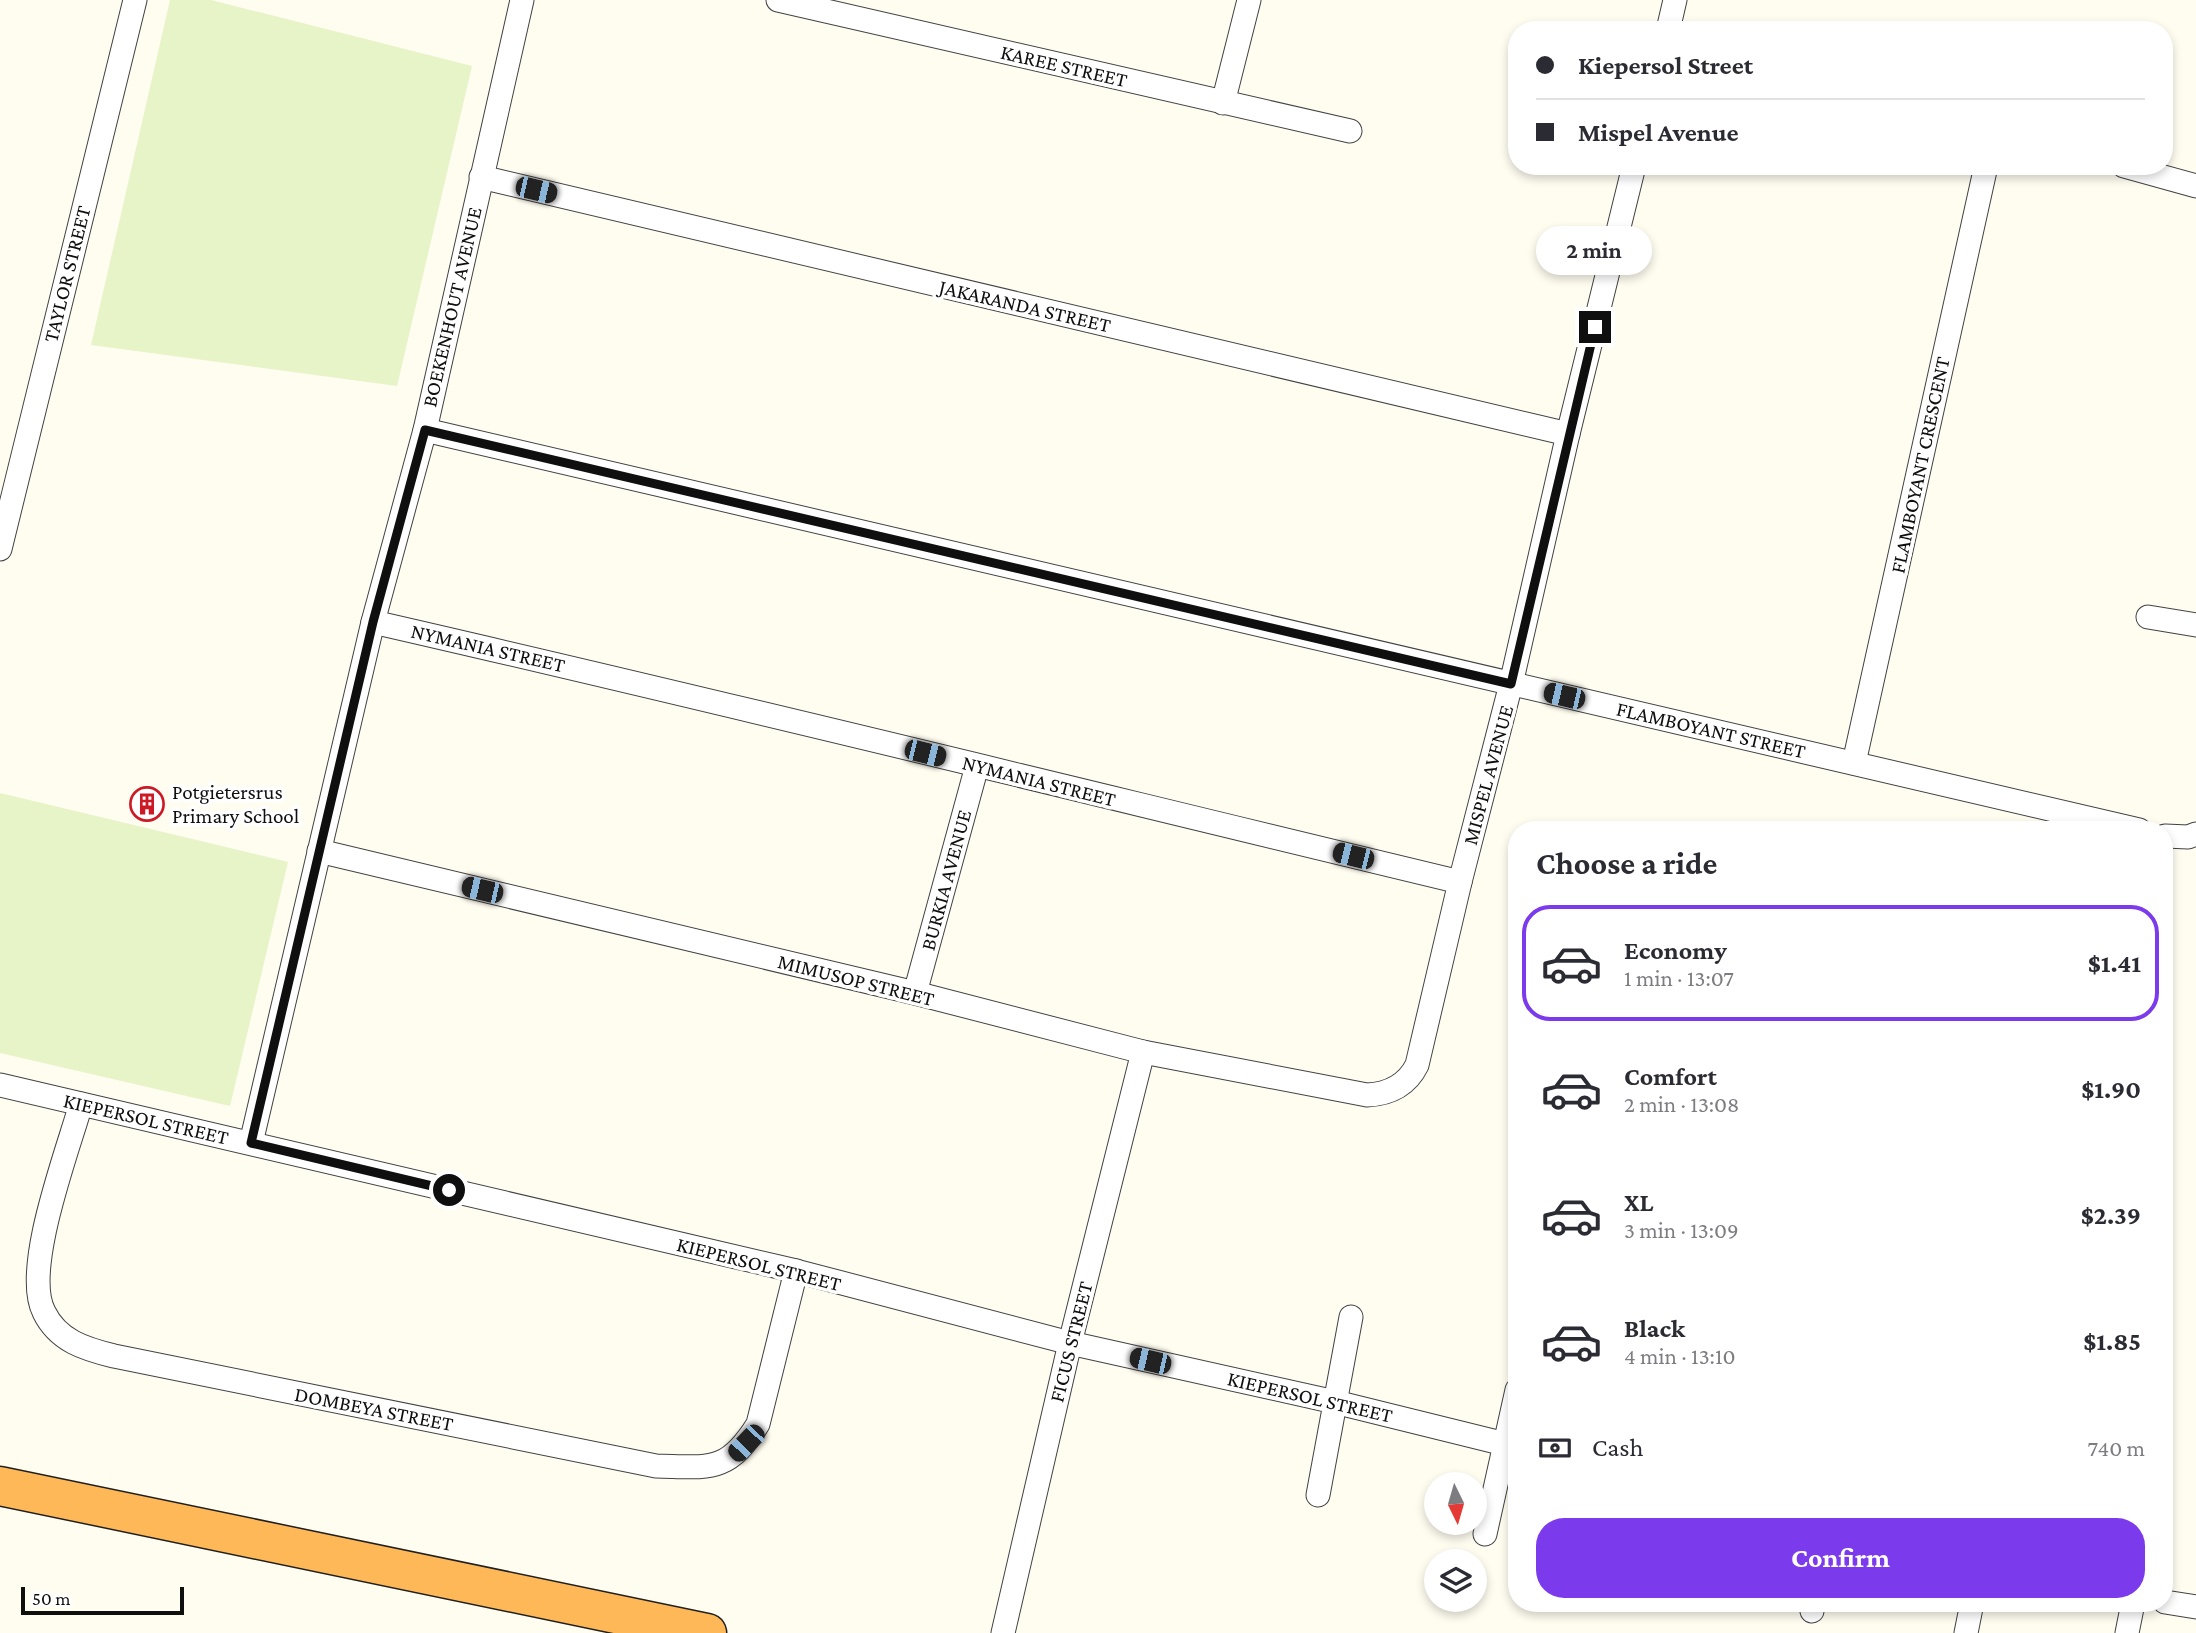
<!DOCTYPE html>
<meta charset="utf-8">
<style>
:root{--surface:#fff;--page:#f7f7f7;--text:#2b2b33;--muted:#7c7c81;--line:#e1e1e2;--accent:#7c3aed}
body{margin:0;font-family:"Crimson Pro",serif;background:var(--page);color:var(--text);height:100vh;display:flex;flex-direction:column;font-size:26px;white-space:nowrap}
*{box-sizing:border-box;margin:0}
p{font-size:23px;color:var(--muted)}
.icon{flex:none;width:38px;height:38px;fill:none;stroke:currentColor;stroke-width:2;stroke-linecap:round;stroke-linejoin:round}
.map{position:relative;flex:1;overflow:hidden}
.drawer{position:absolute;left:1508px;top:821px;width:665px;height:791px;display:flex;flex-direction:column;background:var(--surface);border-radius:28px;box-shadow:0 4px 10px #0003}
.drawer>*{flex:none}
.hud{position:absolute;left:1508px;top:21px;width:665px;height:154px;border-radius:28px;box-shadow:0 4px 10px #0003;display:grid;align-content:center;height:154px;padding:0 28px;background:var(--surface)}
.needle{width:46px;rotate:175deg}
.controls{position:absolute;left:1424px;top:1472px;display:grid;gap:14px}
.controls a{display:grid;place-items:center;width:63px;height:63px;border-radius:50%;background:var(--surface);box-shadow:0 4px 10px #0003;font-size:35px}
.scale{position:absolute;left:21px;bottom:18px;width:163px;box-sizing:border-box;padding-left:7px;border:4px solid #0f0f0f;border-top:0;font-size:19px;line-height:24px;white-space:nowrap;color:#0f0f0f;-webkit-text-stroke:5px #fff;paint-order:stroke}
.end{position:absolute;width:32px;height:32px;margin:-16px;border:9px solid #0f0f0f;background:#fff;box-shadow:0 0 0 4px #fff}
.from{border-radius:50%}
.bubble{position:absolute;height:49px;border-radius:24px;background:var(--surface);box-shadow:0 4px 10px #0003;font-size:23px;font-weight:700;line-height:49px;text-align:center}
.car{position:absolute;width:21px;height:42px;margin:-21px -10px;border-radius:9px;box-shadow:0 0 5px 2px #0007;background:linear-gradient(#222 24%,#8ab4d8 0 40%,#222 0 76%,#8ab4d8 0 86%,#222 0)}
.hud b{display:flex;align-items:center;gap:24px;height:66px;font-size:26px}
.hud b+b{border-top:2px solid var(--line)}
.hud i{width:18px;height:18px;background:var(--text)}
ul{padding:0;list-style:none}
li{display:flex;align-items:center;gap:21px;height:116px;margin:0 14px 10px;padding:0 14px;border:4px solid transparent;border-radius:28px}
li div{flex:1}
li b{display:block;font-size:26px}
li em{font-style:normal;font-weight:700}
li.active{border-color:var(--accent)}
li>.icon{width:63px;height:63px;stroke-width:1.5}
h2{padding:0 28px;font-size:32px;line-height:84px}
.pay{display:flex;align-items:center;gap:18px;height:77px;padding:0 28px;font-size:26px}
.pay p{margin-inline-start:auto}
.button{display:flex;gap:14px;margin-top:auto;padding:14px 28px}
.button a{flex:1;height:80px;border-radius:28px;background:var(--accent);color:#fff;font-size:28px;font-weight:700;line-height:80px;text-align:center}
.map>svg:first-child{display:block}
</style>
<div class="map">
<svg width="2196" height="1633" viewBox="0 0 2196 1633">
<rect width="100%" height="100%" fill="#fffcf0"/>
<g fill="#e6f4c8">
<polygon points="170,0 211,0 472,66 397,386 91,345"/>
<polygon points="0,793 288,862 230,1106 0,1053"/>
</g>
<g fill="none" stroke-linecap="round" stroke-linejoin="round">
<g stroke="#424242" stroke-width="25">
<g id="minor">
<polyline points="778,0 1350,131"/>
<polyline points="1668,30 1675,0"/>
<polyline points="1223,103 1249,0"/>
<polyline points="2124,166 2196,186"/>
<polyline points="481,177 1568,434"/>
<polyline points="425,430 2139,830"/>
<polyline points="0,549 135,0"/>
<polyline points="2148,617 2196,625"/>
<path d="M 373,622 C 736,705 1098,795 1460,882"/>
<polyline points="1854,763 1986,166"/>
<polyline points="2165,836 2188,837 2196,834"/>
<path d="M 319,851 L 915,993 L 1143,1052 L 1367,1095 C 1389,1094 1407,1085 1417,1065 L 1460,882 L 1511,684 L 1568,434 L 1634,166"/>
<polyline points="915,993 977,766"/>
<polyline points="0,1085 796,1271 1070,1343 1335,1402 1517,1447"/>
<path d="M 81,1104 C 68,1150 22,1270 44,1312 C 58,1341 85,1349 114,1356 L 656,1466 C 709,1467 727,1474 758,1424 L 796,1271"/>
<polyline points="251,1143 373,622 425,430 522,0"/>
<polyline points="1318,1495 1351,1317"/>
<polyline points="1485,1534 1517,1390"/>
<polyline points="2165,1602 2196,1607"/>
<polyline points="1812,1611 1813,1603"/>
<polyline points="1003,1633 1070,1343 1143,1052"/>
<polyline points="1966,1633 1972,1603"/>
<polyline points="2127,1633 2133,1603"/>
</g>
</g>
<g stroke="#202020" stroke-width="41">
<polyline id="trunk" points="0,1486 707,1633"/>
</g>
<use href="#minor" stroke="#fff" stroke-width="23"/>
<use href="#trunk" stroke="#ffb857" stroke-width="38"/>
</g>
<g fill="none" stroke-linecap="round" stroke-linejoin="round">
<polyline stroke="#0f0f0f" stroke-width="9" points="449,1190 251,1143 373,622 425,430 1511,684 1595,327"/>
</g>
<defs>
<g id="building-ring" transform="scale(1.75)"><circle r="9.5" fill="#fff" stroke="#cd1825" stroke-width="1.5"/><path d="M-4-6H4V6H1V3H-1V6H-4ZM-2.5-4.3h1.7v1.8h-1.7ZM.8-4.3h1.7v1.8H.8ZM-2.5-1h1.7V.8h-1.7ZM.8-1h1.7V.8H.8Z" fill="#cd1825"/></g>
</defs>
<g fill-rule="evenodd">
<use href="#building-ring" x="147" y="804"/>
</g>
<g text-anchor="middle" stroke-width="7" stroke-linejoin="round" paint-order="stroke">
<g font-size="21" fill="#0f0f0f" stroke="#fff">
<text transform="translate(1064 66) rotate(13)" y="7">KAREE STREET</text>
<text transform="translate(67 274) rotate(-76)" y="7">TAYLOR STREET</text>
<text transform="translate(1025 306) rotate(13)" y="7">JAKARANDA STREET</text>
<text transform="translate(452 307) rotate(-77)" y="7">BOEKENHOUT AVENUE</text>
<text transform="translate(1920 465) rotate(-78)" y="7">FLAMBOYANT CRESCENT</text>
<text transform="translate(488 648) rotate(13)" y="7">NYMANIA STREET</text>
<text transform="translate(1711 730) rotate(13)" y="7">FLAMBOYANT STREET</text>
<text transform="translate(1488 775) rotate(-75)" y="7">MISPEL AVENUE</text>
<text transform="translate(1039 781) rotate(14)" y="7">NYMANIA STREET</text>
<text transform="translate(946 880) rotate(-75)" y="7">BURKIA AVENUE</text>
<text transform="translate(856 980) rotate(14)" y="7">MIMUSOP STREET</text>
<text transform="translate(146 1119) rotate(13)" y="7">KIEPERSOL STREET</text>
<text transform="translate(759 1264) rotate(14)" y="7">KIEPERSOL STREET</text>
<text transform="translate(1071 1342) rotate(-76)" y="7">FICUS STREET</text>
<text transform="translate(1310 1397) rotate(13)" y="7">KIEPERSOL STREET</text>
<text transform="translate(374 1409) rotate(11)" y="7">DOMBEYA STREET</text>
</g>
<g font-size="21" fill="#0f0f0f" stroke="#fff" text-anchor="start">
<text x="172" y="799">Potgietersrus<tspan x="172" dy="24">Primary School</tspan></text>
</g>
</g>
</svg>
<div class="controls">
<a><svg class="needle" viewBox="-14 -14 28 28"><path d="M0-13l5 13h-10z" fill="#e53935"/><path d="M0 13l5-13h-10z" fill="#7c7c81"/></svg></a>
<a><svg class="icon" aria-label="layers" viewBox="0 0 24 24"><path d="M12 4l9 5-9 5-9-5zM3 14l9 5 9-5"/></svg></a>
</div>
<div class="scale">50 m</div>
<i class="end from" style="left:449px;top:1190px"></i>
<i class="end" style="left:1595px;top:327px"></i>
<div class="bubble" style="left:1536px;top:226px;width:116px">2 min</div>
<i class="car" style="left:536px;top:190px;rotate:103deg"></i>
<i class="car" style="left:1564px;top:696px;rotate:283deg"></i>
<i class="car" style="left:925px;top:753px;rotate:104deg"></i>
<i class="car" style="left:1353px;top:856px;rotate:284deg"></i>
<i class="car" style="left:482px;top:890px;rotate:283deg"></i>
<i class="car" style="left:1150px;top:1361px;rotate:283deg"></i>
<i class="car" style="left:746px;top:1443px;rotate:224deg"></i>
<div class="hud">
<b><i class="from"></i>Kiepersol Street</b>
<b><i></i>Mispel Avenue</b>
</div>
<section class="drawer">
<h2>Choose a ride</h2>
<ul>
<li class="active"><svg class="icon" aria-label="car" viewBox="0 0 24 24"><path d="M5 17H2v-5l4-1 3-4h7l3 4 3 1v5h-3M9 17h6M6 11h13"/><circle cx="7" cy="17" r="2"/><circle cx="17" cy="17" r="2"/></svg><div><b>Economy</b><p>1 min · 13:07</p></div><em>$1.41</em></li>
<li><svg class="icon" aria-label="car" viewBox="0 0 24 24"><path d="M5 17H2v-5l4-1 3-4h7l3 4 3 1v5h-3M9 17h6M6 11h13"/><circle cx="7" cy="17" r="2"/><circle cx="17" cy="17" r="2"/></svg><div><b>Comfort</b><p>2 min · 13:08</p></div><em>$1.90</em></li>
<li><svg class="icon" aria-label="car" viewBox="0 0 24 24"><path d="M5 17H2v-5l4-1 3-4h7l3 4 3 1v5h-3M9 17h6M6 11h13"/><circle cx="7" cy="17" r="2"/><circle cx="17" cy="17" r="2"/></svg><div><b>XL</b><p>3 min · 13:09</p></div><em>$2.39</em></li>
<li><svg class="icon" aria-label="car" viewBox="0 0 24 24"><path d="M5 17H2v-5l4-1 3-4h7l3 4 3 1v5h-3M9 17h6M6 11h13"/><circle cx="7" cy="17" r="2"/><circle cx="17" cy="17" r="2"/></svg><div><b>Black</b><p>4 min · 13:10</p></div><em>$1.85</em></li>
</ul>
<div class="pay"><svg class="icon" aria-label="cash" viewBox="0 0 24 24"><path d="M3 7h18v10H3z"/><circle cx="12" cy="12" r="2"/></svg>Cash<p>740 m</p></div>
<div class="button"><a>Confirm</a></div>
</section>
</div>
